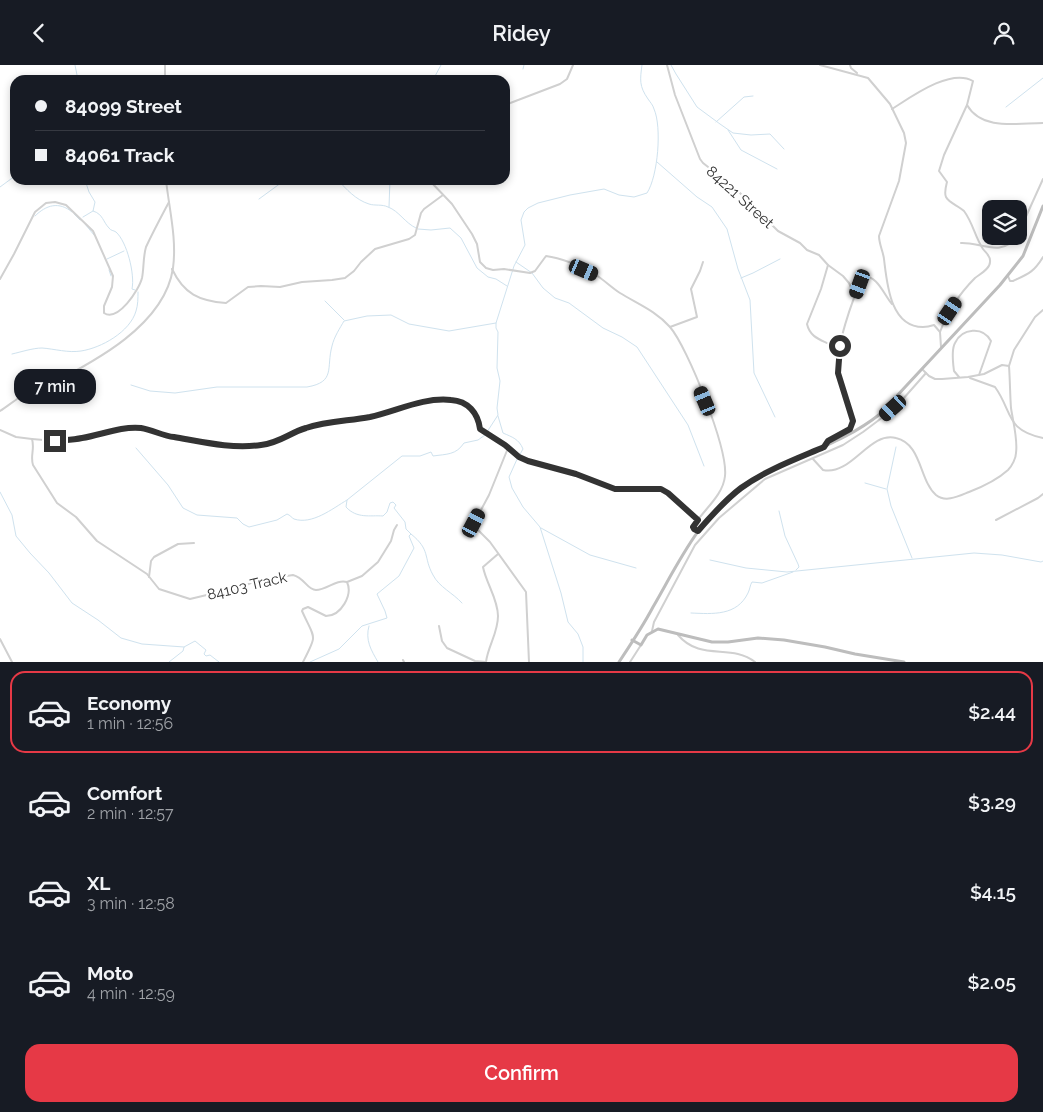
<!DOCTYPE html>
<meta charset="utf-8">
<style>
:root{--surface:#171b24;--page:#20242c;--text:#f1f3f6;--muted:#9ea1a6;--line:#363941;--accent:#e63946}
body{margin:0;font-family:Raleway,sans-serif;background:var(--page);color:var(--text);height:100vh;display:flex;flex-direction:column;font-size:19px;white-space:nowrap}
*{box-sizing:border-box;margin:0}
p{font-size:16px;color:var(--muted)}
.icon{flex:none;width:28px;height:28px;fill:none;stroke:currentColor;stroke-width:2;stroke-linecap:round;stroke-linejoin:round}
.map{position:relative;height:597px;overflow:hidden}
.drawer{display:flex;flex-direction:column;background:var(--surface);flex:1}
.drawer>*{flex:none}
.guide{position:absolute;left:10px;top:10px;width:500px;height:110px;border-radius:15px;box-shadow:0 2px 8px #0003;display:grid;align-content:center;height:110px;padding:0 25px;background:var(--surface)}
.fabs{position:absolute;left:982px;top:135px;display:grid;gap:10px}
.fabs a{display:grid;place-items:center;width:45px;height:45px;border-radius:10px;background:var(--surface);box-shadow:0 2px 8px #0003;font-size:25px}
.end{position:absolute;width:22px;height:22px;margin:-11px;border:6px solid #333;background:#fff;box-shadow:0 0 0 2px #fff}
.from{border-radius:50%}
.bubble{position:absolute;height:35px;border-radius:15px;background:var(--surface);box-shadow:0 2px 8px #0003;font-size:16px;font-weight:600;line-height:35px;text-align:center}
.car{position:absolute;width:15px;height:30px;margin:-15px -8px;border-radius:6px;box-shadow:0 0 4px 1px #0007;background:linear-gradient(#222 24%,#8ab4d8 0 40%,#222 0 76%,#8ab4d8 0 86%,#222 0)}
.guide b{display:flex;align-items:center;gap:18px;height:48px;font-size:19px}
.guide b+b{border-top:1px solid var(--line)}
.guide i{width:12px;height:12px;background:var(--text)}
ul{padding:9px 0 0;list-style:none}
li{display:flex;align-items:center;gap:15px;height:82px;margin:0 10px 8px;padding:0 15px;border:2px solid transparent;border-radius:15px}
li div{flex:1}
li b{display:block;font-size:19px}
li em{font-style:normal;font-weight:600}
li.active{border-color:var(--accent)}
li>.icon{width:45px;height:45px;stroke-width:1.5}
.action{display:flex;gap:10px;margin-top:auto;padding:10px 25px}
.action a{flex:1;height:58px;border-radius:15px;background:var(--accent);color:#fff;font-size:20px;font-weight:600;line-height:58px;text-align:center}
header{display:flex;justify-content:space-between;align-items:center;height:65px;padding:0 25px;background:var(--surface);font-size:22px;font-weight:600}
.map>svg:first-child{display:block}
</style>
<header><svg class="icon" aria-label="back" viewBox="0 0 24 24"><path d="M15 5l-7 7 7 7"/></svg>Ridey<svg class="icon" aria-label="person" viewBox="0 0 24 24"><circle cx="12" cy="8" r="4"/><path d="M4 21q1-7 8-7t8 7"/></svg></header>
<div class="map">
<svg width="1043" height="597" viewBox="0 0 1043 597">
<rect width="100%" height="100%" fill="#fff"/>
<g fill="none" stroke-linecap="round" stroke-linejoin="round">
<g stroke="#cfe2ee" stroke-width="1">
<polyline points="75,0 78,15"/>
<polyline points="671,0 676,9 697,42 720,59 733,68 751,70 770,69 784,84"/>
<polyline points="523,4 524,0"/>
<polyline points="433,15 441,0"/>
<polyline points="1006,42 1043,13"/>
<polyline points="716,57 744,32 753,31"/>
<polyline points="728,65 741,85 777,104"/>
<polyline points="657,97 697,132 712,142 727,164 738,204 750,235 754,308 775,352"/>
<path d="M 85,115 L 89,127 L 95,137 L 93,146 C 103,149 103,157 109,163 C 111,166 113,165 116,167 C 127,177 135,209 132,224 L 135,225"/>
<path d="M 338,115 C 346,124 356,135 369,139 C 375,141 382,139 388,142 C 399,146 405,158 416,163"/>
<polyline points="0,122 15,111"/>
<polyline points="259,134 285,115"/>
<polyline points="389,142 390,115"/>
<polyline points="74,149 80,155"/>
<path d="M 35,151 C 46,140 59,136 72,147"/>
<polyline points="83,152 93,146"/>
<polyline points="85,159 94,170"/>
<polyline points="418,164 431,165 450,163 461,173 477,203 488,212 496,214 507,221"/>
<polyline points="107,194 124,186"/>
<polyline points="516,197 532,208 543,223 555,233 569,238 603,263 622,272 637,282 688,360 704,401"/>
<polyline points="109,205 111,211"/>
<polyline points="741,213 753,208 780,194"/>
<polyline points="325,236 344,255"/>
<path d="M 12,289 C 21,287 33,283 42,283 C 55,284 68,288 81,286 C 101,283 130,267 136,246 C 138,240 138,233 138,227"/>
<path d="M 131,320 L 150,326 L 175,328 L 217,322 L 307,322 C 336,317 326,303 332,281 C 334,272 340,263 344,256 L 367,251 L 391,250 L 409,259 L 449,266 L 496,258"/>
<path d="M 498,351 L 503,368 C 512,372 519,374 523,384 L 519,391"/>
<path d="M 487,367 L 498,350 L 497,343 L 500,316 L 497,303 L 498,267 L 496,263 L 496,258 L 514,201 L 525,180 L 521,155 L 524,147 L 528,143 L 538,138 L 570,130 L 604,124 L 619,130 L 634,132 L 647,128 C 658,111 662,62 654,44 C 653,40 650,37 648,34 C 639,21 640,15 642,0"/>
<polyline points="896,382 887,424 891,441 912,493"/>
<path d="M 136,383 L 168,420 L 183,443 L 197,450 L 237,453 L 243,459 L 249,462 L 277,455 L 287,449 C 290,450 292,453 294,454 C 312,460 332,444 347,435"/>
<polyline points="518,392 509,412 512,423 523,442 540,462 561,528 568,557 578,569 583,582 583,597"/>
<polyline points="865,418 886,424"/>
<polyline points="0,427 12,450 16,471 30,488 49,508 72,538 98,555 121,573 142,579 184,582"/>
<polyline points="779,446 785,471 798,499 799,502 796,505"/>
<polyline points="541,463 590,490 636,503"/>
<path d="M 411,469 C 431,485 423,492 433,510 C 439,522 453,528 462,538"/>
<polyline points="710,495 746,503 787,507 974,488 1002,490 1041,497 1043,496"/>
<path d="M 691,548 C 713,549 737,551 748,528 C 750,524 750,520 752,517 L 762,518 L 793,507"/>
<path d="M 369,561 C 365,575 371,585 378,597"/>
<polyline points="169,597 183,586 184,582 195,576 206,585 204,589 206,591 210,590 219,597"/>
<path d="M 310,597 L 339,584 L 362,561 L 387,553 L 385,546 L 377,529 L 399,511 L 414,483 L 409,471 L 411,469 L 406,464 L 405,457 L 394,443 L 396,440 L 393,437 L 390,438 L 387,447 L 383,451 C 370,450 357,454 346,442 L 347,435 L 402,391 L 420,391 L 431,387 L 433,391 C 447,389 456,390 464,378 L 478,375 L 485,370"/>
</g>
<g stroke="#d0d0d0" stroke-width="2">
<polyline points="667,0 675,30 700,94 703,98 735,123 778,166 800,178 807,185 819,190 828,200 843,211 849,218 855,231"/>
<path d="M 820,0 L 868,13 L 890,39 L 904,68 L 906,78 L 899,116 L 879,171 C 879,179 883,186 884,194 C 887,218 890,262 923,262 C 927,262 931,261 934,260 L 940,267 L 941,282"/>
<polyline points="850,0 851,3 857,8"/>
<polyline points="165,15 165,0"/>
<polyline points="505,40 560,19 567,14 573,0"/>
<path d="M 892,44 C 911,32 950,3 973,16 L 967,40 C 982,66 1018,58 1043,58"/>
<path d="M 429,115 L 452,139 L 472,169 L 477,179 L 480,197 L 486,203 L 493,205 L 504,204 L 530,208 L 535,206 L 546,191 C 562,193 582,202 596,210 C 604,215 612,223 620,228 C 638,239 656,246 670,262 C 688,283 728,384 725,411 C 723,431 703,445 693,462 L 694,464 L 698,466"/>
<polyline points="1019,167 1043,114"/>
<path d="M 961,178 C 980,177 1003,193 1016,171"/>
<path d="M 828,200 L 821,224 L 807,259 C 811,277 829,275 839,286"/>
<path d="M 172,204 C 184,229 199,236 226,238 L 248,222 L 261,221 L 280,222 L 302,217 L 332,215 L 345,213 L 354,206 L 361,197 L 375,184 L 409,174 L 415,170 L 421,148 L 424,144 L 443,130"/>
<path d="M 1008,211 L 1010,216 L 1013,216 C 1028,209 1034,207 1043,192"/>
<path d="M 0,214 L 14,189 L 35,147 L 46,138 L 55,137 L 66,140 L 93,166 L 113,211 L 112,222 L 104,241 L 104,248 C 118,257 139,225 142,213 C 144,203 143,192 146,182 C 153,167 161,152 169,137"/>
<polyline points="670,262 697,252 691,224 700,206 703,197"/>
<path d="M 940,267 C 947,248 960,228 975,213 C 980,209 990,204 990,197 C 991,191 986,188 983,184 C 975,172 973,158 964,146 C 959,141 949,138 946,132 C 944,128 946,121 947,117 L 939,106 L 944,90 L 967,40"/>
<polyline points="923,305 929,311 935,314 942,314 968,312 984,309 1002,300 1009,301 1014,285 1035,252 1043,245"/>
<path d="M 959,312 L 954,306 C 953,298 951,285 955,278 C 962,263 983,261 991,276 L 979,310"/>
<path d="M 970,313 L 995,322 C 1013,347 1005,365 1043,373"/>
<path d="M 0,346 C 8,341 16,334 25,329 C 32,325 40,324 47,321 C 94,297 165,260 173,203 C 177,174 169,143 166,115"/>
<path d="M 0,365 L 16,372 L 32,374 C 35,384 30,391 33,400 L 57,438 L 76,452 L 97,476 L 147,509 L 159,524 L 190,534 L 215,528 L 229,528 L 255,516 L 293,510 C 305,513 307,525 316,525 C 327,525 336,514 347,517 C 353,530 341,551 326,551 L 308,542 L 303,544 L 302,546 C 315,575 318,568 303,597"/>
<path d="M 32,374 L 55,376 L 82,374 L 115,366 L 142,363 L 174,372 L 186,373 L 223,381 L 249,382 L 275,378 L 305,363 L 314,361 C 333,357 352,356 371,351 C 402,345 474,310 480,364 L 505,380 L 519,392 L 529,396 L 576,409 L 615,424 L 661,424 L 668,428 L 698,455"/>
<path d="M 825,380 C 833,370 852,371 853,356 C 848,341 840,323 838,307 C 835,283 852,235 863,212 C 877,209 884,230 892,239"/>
<polyline points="508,383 489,430 474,458 475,462 490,477 526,527 529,597"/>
<path d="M 813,394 L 823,405 C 852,411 869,366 896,373 C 922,379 919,415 936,430 C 946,438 959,431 969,427 C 982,422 997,415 1008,405 C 1012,401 1016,393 1016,388 C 1018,374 1013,357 1011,343 C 1010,329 1010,315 1009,301"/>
<polyline points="996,455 1038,433 1043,429"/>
<polyline points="149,512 151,496 154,492 178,479 194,478"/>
<polyline points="347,517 362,511 378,497 391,476 394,465 397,460"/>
<polyline points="439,561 442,576 447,583 475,596 486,597"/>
<polyline points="652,566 654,557 695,480 719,453 765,414 843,380 863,367 883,352 903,334 926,308"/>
<path d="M 678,570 C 701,597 731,578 755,597"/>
<polyline points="0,574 12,597"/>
<polyline points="403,595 404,597"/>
<path d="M 486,597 C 488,581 498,568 498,551 C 498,534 486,518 483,502 L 498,489"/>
<polyline points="630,597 641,580"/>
</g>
<g stroke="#bdbdbd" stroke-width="3">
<polyline points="632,575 641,580 647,570 658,564 712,577 728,577 758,573 784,575 825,582 855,589 904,597"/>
<path d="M 619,597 C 631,579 643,561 653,542 C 678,499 700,450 743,422 C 786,393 839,382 880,349 L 1000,220 L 1023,191 L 1043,141"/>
</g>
</g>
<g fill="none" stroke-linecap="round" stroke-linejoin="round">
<path stroke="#333" stroke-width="6" d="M 55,376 C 64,375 73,375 82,373 C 101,370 121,361 141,363 C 153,365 163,371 174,372 C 203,377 231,384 261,380 C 280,378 289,368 306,363 C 327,356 349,356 370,352 C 397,346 423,332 451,335 C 468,336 478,348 480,364 L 505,380 L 519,392 L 528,396 L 576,409 L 615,424 L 661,424 L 668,428 L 698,455 L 693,462 L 694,464 L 698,466 C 711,451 725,435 741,423 C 766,405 796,394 824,382 L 828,376 L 850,364 L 853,356 L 838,308 L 840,281"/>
</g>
<g text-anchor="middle" stroke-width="5" stroke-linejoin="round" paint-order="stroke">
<g font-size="15" fill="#333" stroke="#fff">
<text transform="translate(740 132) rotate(42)" y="5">84221 Street</text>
<text transform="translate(247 521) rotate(-13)" y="5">84103 Track</text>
</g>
</g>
</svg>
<div class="fabs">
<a><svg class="icon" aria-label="layers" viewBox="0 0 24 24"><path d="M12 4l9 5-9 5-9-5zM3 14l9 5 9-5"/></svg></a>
</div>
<i class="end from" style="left:840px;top:281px"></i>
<i class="end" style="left:55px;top:376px"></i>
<div class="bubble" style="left:14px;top:304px;width:82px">7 min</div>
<i class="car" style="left:584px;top:205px;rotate:113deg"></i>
<i class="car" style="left:860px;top:219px;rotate:200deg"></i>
<i class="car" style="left:950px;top:246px;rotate:34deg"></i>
<i class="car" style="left:705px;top:336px;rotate:337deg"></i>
<i class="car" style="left:893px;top:343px;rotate:228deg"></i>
<i class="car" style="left:474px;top:458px;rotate:28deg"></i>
<div class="guide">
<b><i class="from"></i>84099 Street</b>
<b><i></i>84061 Track</b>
</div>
</div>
<section class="drawer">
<ul>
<li class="active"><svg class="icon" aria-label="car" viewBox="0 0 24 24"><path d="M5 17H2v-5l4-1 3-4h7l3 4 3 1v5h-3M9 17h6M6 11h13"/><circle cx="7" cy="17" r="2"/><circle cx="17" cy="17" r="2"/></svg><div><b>Economy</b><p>1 min · 12:56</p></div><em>$2.44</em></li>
<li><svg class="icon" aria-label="car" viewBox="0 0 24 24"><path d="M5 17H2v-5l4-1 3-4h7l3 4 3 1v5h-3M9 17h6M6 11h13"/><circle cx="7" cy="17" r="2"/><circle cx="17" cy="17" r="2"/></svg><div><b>Comfort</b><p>2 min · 12:57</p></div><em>$3.29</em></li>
<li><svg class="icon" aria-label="car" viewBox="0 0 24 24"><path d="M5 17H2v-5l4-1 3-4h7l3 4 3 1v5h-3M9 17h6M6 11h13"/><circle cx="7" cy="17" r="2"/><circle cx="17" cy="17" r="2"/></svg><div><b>XL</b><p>3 min · 12:58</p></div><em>$4.15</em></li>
<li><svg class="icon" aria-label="car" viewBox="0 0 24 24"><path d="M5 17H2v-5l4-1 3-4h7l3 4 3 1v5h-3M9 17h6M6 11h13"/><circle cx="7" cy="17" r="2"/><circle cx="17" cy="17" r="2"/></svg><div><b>Moto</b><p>4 min · 12:59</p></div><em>$2.05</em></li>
</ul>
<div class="action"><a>Confirm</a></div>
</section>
